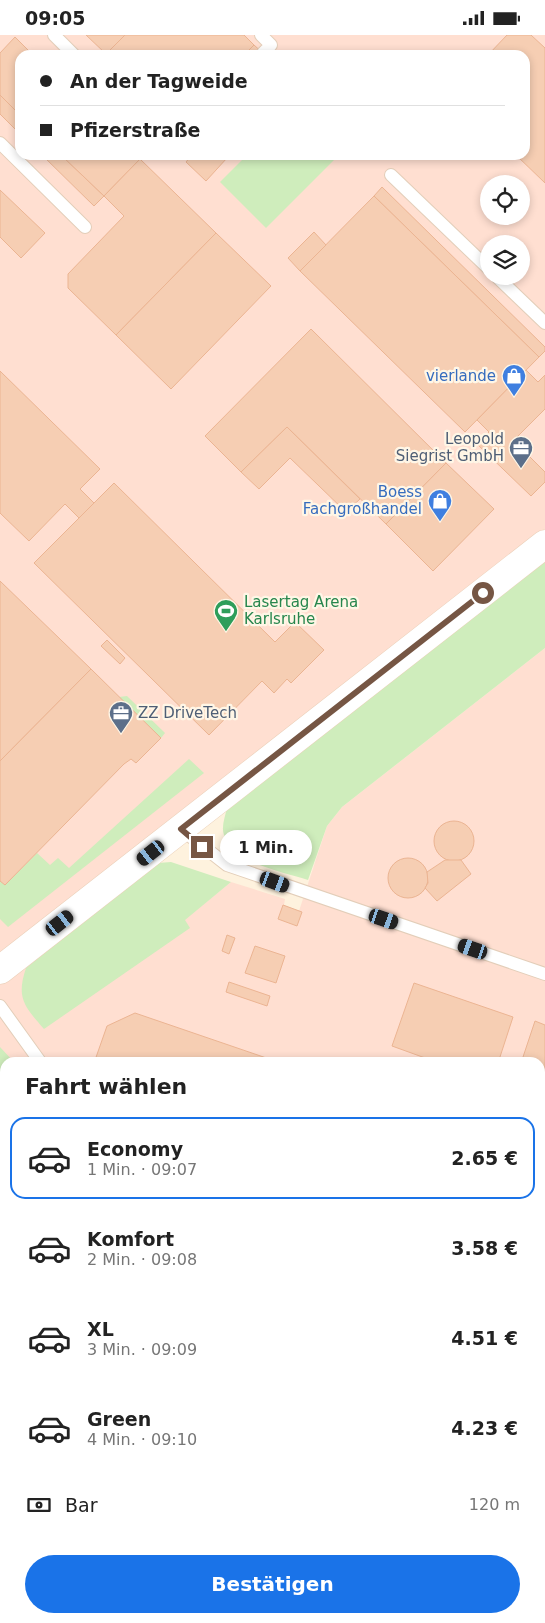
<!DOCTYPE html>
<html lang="de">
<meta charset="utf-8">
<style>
:root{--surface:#fff;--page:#f6f6f6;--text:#222;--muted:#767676;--line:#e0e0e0;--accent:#1a73e8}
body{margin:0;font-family:"DejaVu Sans",sans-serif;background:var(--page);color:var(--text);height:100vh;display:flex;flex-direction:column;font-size:19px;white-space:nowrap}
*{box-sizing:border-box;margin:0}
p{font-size:16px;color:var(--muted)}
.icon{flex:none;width:28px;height:28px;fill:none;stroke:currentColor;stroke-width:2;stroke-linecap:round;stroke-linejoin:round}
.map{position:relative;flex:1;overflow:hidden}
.details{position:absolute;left:0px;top:1022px;width:545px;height:566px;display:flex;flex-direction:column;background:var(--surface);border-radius:15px 15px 0 0;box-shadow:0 2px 8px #0003}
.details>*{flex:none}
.guide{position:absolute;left:15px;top:15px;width:515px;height:110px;border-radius:15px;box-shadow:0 2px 8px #0003;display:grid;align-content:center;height:110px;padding:0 25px;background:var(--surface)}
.tools{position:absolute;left:480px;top:140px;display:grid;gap:10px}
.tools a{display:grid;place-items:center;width:50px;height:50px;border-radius:50%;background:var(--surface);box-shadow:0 2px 8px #0003;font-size:25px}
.end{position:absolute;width:22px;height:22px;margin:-11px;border:6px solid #765644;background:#fff;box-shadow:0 0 0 2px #fff}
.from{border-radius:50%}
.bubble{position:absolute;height:35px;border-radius:18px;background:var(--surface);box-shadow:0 2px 8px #0003;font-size:16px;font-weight:700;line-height:35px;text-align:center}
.car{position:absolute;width:15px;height:30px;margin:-15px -8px;border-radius:6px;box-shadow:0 0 4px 1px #0007;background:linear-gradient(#222 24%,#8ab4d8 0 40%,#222 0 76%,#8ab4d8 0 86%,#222 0)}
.guide b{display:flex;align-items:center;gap:18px;height:48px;font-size:19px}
.guide b+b{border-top:1px solid var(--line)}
.guide i{width:12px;height:12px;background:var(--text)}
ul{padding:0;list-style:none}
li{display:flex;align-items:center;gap:15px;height:82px;margin:0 10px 8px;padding:0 15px;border:2px solid transparent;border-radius:15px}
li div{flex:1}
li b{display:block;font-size:19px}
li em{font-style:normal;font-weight:700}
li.current{border-color:var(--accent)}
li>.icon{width:45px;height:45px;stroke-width:1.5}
h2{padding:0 25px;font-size:22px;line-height:60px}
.pay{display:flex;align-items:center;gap:12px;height:55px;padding:0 25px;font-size:19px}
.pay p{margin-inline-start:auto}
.button{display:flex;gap:10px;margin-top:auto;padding:10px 25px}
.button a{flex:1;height:58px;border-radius:30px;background:var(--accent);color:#fff;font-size:20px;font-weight:700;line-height:58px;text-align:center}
.status{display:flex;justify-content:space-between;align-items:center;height:35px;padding:0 25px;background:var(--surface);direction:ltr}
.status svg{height:14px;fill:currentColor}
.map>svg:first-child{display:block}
</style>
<div class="status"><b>09:05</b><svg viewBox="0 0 49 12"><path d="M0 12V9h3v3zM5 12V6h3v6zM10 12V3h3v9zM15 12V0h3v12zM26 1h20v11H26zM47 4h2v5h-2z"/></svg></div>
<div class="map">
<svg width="545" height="1588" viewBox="0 0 545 1588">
<rect width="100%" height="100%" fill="#fef2de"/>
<path fill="#ffdfd1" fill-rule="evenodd" d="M 0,0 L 545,0 L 545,494 L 84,853 L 189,893 L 184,885 L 231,847 L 285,864 L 284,870 L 299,876 L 327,791 L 342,772 L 545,613 L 545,1588 L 0,1588 ZM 20,20 L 525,20 L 525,120 L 20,120 ZM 489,149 L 521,149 L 521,181 L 489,181 ZM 489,209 L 521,209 L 521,241 L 489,241 ZM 5,1028 L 540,1028 L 540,1584 L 5,1584 Z"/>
<g fill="#cfedbc">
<polygon points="247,120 339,120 266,193 220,147"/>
<path d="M 545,523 L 545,613 L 342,772 L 327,791 L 308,845 C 284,837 232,828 224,800 C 221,792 225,782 227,773 Z"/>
<polygon points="127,661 165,698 161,703 119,662"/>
<polygon points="189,724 204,738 8,892 0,884 0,846 5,850 37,818 50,830 58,823 69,833"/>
<path d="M 171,827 L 231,847 L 185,885 L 190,893 L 44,994 C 24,971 16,963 26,933 L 134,845 L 158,828 Z"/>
<polygon points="0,1012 14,1027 5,1028 5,1073 0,1069"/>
</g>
<g fill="#f6ceb3" stroke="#ebb492">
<polygon points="86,0 125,0 106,19"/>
<polygon points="125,0 244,0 254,10 244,20 105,20"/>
<polygon points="507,0 531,0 545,13 545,148 516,120 525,120 525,20 488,20"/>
<polygon points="15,2 33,20 20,20 20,80 0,60 0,18"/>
<polygon points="254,10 265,20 244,20"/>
<polygon points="0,60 20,80 20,99 0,79"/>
<polygon points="42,120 61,120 104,161 94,171"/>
<polygon points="61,120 136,120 140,124 104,161"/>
<polygon points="192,120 224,120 227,123 206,146 186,127"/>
<polygon points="140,124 216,198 116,300 68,253 68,239 124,181 104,161"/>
<polygon points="382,152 545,312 545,316 539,322 374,161"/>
<polygon points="0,155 45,198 21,223 0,202"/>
<polygon points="374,161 539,322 465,397 300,236"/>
<polygon points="314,197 326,210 300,236 288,223"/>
<polygon points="216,198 271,251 171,354 116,300"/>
<polygon points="311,294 446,428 386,489 287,392 241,437 205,401"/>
<polygon points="526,335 538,347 545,340 545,374 513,406 518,410 531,410 532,417 525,417 545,437 545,447 531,461 477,409 489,397 477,385"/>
<polygon points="0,336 100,434 80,454 94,468 79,483 65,469 29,506 0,478"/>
<polygon points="287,392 360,464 346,477 290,423 259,454 241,437"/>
<polygon points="446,428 494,474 433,536 386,489"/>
<polygon points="114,448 275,607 295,587 324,615 291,648 287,644 274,658 262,646 209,700 34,528"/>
<polygon points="0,546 91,634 0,726"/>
<polygon points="107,605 125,623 120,629 101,611"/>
<polygon points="91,634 161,703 136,728 131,724 124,729 5,850 0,846 0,726"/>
<circle cx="454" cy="806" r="20"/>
<circle cx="408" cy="843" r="20"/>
<polygon points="445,825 461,825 471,839 437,866 425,853 428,848 427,837"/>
<polygon points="283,870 302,877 297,891 278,884"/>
<polygon points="227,900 235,903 229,919 222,916"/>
<polygon points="255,911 285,921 276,948 245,938"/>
<polygon points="229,947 270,961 267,971 226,957"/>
<polygon points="414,948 513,982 498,1028 439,1028 392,1011"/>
<polygon points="135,978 281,1028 94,1028 107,991"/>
<polygon points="535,986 545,990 545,1060 540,1059 540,1028 521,1028"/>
<polygon points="540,1116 545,1117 545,1447 540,1445"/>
<polygon points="0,1513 5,1515 5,1584 207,1584 219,1588 0,1588"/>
</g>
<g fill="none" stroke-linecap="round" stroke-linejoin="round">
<g stroke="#e3ceb9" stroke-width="14">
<g id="service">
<polyline points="54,0 74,20"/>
<polyline points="261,0 271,10 263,18"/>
<polyline points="0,108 85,192"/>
<polyline points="391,140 489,234"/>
<polyline points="496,241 545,288"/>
<polyline points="181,794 227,830 545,939"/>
<polyline points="0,971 41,1028"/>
<polyline points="0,1124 5,1122"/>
<polyline points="0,1196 5,1180"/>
<polyline points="0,1427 5,1428"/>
<polyline points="484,1584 498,1588"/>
</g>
</g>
<g stroke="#ebd0b9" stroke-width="29">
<polyline id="secondary" points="0,935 545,509"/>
</g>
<use href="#service" stroke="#fff" stroke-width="12"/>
<use href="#secondary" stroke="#fff" stroke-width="28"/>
</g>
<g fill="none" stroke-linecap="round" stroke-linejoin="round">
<polyline stroke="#765644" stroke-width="6" points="202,812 181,794 483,558"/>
</g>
<defs>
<g id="shop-pin" transform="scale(1.25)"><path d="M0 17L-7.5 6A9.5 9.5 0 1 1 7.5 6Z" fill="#3f7fe0" stroke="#fff6e6"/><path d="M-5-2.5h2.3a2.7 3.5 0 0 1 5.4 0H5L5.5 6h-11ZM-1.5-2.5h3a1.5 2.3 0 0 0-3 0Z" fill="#fff"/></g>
<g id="office-pin" transform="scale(1.25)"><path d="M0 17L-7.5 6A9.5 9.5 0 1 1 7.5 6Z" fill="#5c6f8a" stroke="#fff6e6"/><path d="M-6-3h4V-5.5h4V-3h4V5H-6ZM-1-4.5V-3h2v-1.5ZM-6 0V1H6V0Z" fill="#fff"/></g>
<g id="stadium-pin" transform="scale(1.25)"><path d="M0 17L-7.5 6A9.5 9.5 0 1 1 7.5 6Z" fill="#2e9e5b" stroke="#fff6e6"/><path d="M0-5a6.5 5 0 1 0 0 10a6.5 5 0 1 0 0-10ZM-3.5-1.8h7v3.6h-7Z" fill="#fff"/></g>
</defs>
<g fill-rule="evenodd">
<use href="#shop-pin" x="514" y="341"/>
<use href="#office-pin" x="521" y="413"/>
<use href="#shop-pin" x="440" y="466"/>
<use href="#stadium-pin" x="226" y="576"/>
<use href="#office-pin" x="121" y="678"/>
</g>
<g text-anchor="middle" stroke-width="4.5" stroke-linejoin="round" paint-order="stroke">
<g font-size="15" fill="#366cbe" stroke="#fff6e6" text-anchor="end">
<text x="496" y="346">vierlande</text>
<text x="422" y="462">Boess<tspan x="422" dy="17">Fachgroßhandel</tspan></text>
</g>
<g font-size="15" fill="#4e5e75" stroke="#fff6e6" text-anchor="end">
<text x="504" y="409">Leopold<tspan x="504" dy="17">Siegrist GmbH</tspan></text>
<text x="138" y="683" text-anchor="start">ZZ DriveTech</text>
</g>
<g font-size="15" fill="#27864d" stroke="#fff6e6" text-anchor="start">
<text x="244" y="572">Lasertag Arena<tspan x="244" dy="17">Karlsruhe</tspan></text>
</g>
</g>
</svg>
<div class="tools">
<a><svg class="icon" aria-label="locate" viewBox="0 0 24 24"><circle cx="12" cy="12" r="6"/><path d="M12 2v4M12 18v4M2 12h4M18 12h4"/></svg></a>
<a><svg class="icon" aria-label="layers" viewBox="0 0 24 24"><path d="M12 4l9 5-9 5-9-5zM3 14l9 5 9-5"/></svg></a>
</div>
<i class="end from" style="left:483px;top:558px"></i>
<i class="end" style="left:202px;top:812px"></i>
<div class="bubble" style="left:220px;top:795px;width:92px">1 Min.</div>
<i class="car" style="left:151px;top:818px;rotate:232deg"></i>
<i class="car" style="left:275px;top:847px;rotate:110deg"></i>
<i class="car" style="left:384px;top:884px;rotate:109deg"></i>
<i class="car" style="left:60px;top:888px;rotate:52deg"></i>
<i class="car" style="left:473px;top:914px;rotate:289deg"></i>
<div class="guide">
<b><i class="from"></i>An der Tagweide</b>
<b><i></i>Pfizerstraße</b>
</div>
<section class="details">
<h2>Fahrt wählen</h2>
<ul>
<li class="current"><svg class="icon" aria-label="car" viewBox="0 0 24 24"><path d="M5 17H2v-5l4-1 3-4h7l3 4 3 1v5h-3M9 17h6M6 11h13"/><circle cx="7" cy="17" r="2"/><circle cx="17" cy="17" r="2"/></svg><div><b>Economy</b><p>1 Min. · 09:07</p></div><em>2.65 €</em></li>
<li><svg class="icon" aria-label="car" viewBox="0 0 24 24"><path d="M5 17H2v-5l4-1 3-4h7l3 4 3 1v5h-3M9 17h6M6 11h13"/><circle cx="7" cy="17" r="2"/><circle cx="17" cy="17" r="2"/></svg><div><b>Komfort</b><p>2 Min. · 09:08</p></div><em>3.58 €</em></li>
<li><svg class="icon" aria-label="car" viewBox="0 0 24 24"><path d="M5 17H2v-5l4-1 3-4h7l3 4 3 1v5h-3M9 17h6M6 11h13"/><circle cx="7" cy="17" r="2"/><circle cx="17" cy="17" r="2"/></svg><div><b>XL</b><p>3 Min. · 09:09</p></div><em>4.51 €</em></li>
<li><svg class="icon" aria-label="car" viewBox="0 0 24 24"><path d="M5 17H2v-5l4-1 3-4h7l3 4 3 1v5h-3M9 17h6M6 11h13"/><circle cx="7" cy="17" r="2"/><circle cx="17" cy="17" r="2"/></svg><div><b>Green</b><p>4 Min. · 09:10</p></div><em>4.23 €</em></li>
</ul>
<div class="pay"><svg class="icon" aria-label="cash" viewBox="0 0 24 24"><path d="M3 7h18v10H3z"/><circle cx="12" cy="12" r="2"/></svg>Bar<p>120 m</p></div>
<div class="button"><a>Bestätigen</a></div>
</section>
</div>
